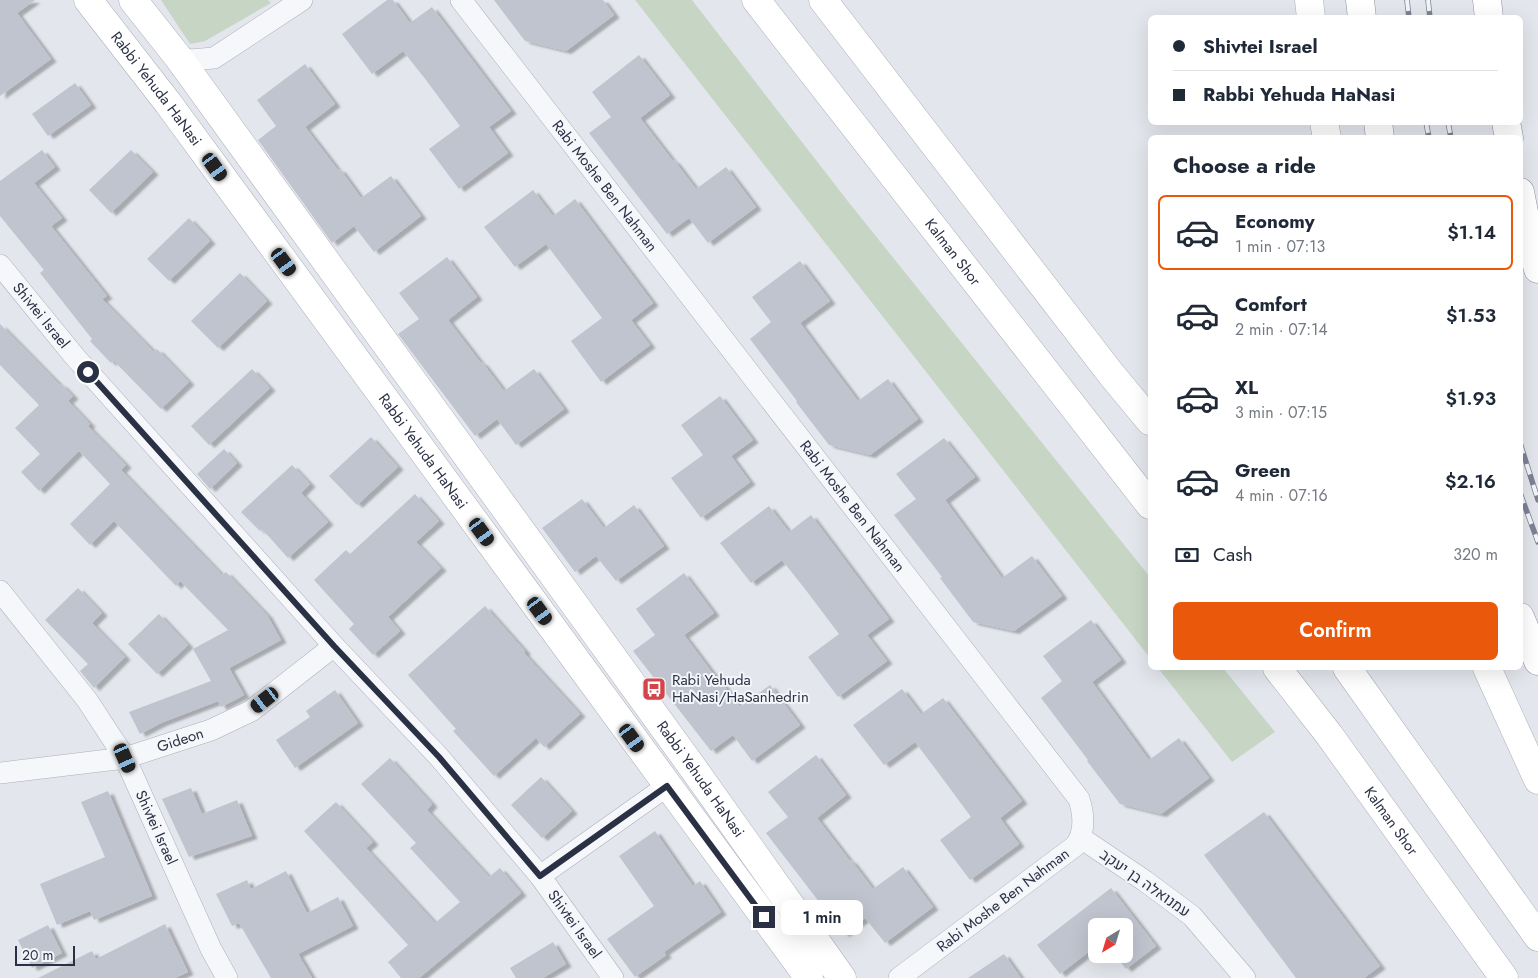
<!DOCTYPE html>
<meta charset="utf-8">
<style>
:root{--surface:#fff;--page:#f2f2f3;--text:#1f2937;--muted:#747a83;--line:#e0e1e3;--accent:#ea580c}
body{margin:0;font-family:Jost,Heebo,sans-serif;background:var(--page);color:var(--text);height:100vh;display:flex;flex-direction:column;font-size:19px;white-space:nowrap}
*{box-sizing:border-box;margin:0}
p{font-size:16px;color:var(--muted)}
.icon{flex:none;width:28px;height:28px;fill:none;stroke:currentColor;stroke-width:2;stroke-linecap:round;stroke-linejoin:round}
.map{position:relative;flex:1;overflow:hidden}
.drawer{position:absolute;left:1148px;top:135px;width:375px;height:535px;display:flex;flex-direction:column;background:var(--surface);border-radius:8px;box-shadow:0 5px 20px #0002}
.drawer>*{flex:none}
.hud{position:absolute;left:1148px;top:15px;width:375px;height:110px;border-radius:8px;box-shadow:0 5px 20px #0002;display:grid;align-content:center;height:110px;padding:0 25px;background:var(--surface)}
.needle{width:32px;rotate:218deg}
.controls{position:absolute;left:1088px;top:918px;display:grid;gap:10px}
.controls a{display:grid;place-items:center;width:45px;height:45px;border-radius:8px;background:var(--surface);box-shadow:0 5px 20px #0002;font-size:25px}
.scale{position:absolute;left:15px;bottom:12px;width:60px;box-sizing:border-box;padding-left:5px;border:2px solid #2a3145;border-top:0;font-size:14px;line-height:18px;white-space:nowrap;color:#2a3145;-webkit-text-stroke:4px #f3f5f9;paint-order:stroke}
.end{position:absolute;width:22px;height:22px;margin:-11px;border:6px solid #2a3145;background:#fff;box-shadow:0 0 0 2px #fff}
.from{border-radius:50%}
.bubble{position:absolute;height:35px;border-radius:8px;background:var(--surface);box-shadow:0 5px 20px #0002;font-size:16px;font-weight:600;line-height:35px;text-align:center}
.car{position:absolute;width:15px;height:30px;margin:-15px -8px;border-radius:6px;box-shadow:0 0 4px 1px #0007;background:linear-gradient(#222 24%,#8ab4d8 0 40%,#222 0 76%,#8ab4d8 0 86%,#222 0)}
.hud b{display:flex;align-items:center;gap:18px;height:48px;font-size:19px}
.hud b+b{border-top:1px solid var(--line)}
.hud i{width:12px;height:12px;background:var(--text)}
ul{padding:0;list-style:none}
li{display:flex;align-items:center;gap:15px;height:75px;margin:0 10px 8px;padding:0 15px;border:2px solid transparent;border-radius:8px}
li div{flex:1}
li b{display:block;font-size:19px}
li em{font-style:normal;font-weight:600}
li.on{border-color:var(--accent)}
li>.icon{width:45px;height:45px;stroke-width:1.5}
h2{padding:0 25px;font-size:22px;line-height:60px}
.pay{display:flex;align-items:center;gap:12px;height:55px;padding:0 25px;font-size:19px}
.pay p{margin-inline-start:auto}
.cta{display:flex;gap:10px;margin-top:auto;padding:10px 25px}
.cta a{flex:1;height:58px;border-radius:8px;background:var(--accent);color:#fff;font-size:20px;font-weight:600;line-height:58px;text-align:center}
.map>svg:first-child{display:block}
</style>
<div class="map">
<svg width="1538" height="978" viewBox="0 0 1538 978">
<defs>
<filter id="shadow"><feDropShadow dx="5.5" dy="3" stdDeviation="1" flood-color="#0004"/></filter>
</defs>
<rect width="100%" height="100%" fill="#e3e6ec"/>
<g fill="#c7d6c4">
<polygon points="161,0 268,0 271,3 205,41 190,44"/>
<polygon points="635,0 692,0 850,204 1150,577 1150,658"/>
<polygon points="1158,668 1223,668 1275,732 1232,762"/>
</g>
<g fill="#c0c4cf" filter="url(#shadow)">
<polygon points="0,0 35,0 17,13 51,59 0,96"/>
<polygon points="387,0 393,0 410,23 432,7 511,111 489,127 508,153 459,189 429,149 460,126 426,80 403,51 372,74 342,34"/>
<polygon points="494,0 603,0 614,15 566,51 525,41"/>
<polygon points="639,55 670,95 640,118 673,161 674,160 696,189 726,167 756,207 708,243 689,218 667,234 589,133 611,117 592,92"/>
<polygon points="305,64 335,104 305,127 338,170 340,169 361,198 391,176 421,216 374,252 354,226 332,243 258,140 276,126 257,100"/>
<polygon points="75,83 91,105 48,136 32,114"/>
<polygon points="42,150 55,167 34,183 62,218 51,226 107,296 102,299 154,352 157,349 189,382 161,409 113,360 111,363 90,341 92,339 40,273 44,270 0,216 0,181"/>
<polygon points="131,150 153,172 111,213 89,190"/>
<polygon points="533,190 553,216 575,199 653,303 631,320 650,345 601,382 571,341 602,318 568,273 546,244 515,267 484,227"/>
<polygon points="189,218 210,241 169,281 147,259"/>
<polygon points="447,257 477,297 448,320 481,363 482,362 504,391 534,369 564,409 516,445 497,419 475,436 398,334 419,319 399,293"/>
<polygon points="800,261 830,301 800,323 822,353 858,401 888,379 918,419 870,455 829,445 796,402 797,401 750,339 771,322 752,297"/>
<polygon points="240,273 267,301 218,348 191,321"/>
<polygon points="0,324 60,385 61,384 73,396 68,401 90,424 88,426 126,465 121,470 222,575 226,572 267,615 281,640 229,668 244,695 221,707 218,701 161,723 140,734 129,712 211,681 193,649 228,630 180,581 176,586 114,521 90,545 70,524 110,484 79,451 39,491 21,472 40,454 15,428 39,405 0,365"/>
<polygon points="252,369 270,388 209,445 191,426"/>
<polygon points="720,396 753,440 731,456 750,482 701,518 671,478 703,455 681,425"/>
<polygon points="371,437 398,467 357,505 329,476"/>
<polygon points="944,438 975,477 945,500 1002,578 1032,556 1062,596 1014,631 973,622 940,578 942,577 894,515 916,499 896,474"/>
<polygon points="224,449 237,463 210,489 197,474"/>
<polygon points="292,465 310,484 301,493 328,522 288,558 262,529 260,531 241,512"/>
<polygon points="415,494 439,521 416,542 441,568 388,617 400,631 373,655 349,629 354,624 314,580 346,550 350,554"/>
<polygon points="582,499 604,528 634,505 664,546 616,581 596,556 575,572 542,528"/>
<polygon points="769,506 789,532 811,515 889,619 867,635 887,661 838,697 808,657 839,634 805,589 782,560 751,583 720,543"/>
<polygon points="684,573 714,613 684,635 717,679 718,678 740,707 770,685 800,725 752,761 733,735 711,751 633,651 655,635 636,609"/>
<polygon points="78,588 102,613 92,623 125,657 94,688 80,671 88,664 45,620"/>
<polygon points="485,606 525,651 524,653 580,714 544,747 536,738 494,776 453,731 456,729 408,675"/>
<polygon points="159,614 188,645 157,674 128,644"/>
<polygon points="1091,620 1121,660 1092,682 1149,760 1179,738 1209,778 1161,814 1120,804 1087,761 1088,760 1041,698 1062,681 1043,656"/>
<polygon points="902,689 921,714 943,698 1022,801 1000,818 1019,844 970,880 940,840 971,817 937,771 915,742 884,765 853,725"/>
<polygon points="335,690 358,723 295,768 276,740 310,717 306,711"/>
<polygon points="816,755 846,795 817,818 850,861 851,860 873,889 903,867 933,907 885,943 865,918 844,934 766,833 788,817 768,792"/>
<polygon points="390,758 432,804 427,810 489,877 500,868 521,893 419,978 401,978 388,962 408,945 304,831 336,802 373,842 366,848 435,923 460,902 410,848 416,843 361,784"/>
<polygon points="541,777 572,811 542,838 511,805"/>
<polygon points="191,788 202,814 237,800 252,836 189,857 162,799"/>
<polygon points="108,791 152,896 94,920 90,911 57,925 40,884 105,857 81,802"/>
<polygon points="1264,812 1380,966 1364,978 1296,978 1204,855"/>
<polygon points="655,831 693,886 700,881 721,912 664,952 666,955 635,977 607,939 654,906 619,856"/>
<polygon points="286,871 307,913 338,897 353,926 298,954 312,978 271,978 239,923 232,926 216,894 247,880 251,889"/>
<polygon points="1111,888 1156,946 1126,969 1114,954 1124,954 1124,926 1096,926 1096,946 1060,974 1037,945"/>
<polygon points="165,924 188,972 175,978 38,978 92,951 96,959"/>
<polygon points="48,925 62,953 32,968 18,940"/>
<polygon points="553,942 566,964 543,978 516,978 510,968"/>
<polygon points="1004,954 1021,978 968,978"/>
</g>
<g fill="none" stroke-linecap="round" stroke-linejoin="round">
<g stroke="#acb0ba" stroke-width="22">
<g id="street">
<path id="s1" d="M 461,0 L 1079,799 C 1084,815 1086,832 1075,846 L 899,978"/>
<polyline points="178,57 190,60 214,58 302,0"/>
<path id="s2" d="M 0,265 L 75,357 L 334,646 L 439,757 L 540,876 L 613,978"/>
<path id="s3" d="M 0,591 L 87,700 L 125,758 L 211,949 L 227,978"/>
<path id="s4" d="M 0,773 L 125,758 L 211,730 L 251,711 L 334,646"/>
<polyline points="1081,838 1145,881 1192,916 1245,978"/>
<polyline points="540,876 667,786"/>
</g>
</g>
<g stroke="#acb0ba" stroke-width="29">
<g id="secondary">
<path id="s5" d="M 88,0 L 168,103 L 809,978"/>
<path id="s6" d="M 133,0 L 178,57 L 693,768 L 842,978"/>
<path id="s7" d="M 756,0 L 1150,505"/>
<polyline points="823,0 1111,374 1150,421"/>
<polyline points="1309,0 1311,18"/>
<polyline points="1324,122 1327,138"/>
<path id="s8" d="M 1277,668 L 1330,736 L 1504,978"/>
<polyline points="1347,668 1538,937"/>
<polyline points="1487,668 1538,780"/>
</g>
</g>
<g stroke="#8a91a3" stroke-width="29">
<g id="highway">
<polyline points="1360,0 1362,18"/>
<polyline points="1487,0 1489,18"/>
<polyline points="1378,122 1380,138"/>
<polyline points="1506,122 1509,138"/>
<polyline points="1520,192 1529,238 1538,269"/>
<polyline points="1520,617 1538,661"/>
</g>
</g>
<use href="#street" stroke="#f6f7fa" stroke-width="21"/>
<use href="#secondary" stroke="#fff" stroke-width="28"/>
<use href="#highway" stroke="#fff" stroke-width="28"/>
<g stroke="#7c8396" stroke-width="5.5">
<g id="rail">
<polyline points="1407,0 1409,18"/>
<polyline points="1428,0 1430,18"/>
<polyline points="1426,122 1429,138"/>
<polyline points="1448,122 1451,138"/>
<polyline points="1520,443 1538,500"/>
<polyline points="1520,493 1538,542"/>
</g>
</g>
<use href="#rail" stroke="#f3f5f9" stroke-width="4" stroke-dasharray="11" stroke-linecap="butt"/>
</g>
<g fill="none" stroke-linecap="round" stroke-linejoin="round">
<polyline stroke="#2a3145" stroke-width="6" points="88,372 334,646 439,757 540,876 667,786 764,917"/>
</g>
<defs>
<g id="bus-square" transform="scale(1.25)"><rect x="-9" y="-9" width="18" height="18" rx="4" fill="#d4454b" stroke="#f3f5f9"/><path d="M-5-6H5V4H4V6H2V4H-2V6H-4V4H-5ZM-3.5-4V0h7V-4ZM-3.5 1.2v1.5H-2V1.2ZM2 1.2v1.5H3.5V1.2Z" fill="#fff"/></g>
</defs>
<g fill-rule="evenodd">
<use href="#bus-square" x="654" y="689"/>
</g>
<g text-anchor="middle" stroke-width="4" stroke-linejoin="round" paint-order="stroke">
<g font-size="15" fill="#2a3145" stroke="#f3f5f9">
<text dy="5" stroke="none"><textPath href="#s5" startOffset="112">Rabbi Yehuda HaNasi</textPath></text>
<text dy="5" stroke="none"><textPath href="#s1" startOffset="235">Rabi Moshe Ben Nahman</textPath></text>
<text dy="5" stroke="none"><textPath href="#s7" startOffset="320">Kalman Shor</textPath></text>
<text dy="5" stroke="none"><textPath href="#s2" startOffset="65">Shivtei Israel</textPath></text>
<text dy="5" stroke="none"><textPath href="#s5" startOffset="562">Rabbi Yehuda HaNasi</textPath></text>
<text dy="5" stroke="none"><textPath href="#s1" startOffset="640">Rabi Moshe Ben Nahman</textPath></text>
<text dy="5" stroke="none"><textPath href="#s4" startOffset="184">Gideon</textPath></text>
<text dy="5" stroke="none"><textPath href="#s6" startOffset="964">Rabbi Yehuda HaNasi</textPath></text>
<text dy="5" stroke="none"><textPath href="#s8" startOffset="191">Kalman Shor</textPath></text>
<text dy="5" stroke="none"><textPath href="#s3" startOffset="285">Shivtei Israel</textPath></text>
<text transform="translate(1145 883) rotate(35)" y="5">עמנואלה בן יעקב</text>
<text transform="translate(1003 900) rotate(-37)" y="5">Rabi Moshe Ben Nahman</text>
<text dy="5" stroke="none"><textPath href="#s2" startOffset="875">Shivtei Israel</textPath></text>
</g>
<g font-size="15" fill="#2a3145" stroke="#f3f5f9" text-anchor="start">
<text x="672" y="685">Rabi Yehuda<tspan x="672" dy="17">HaNasi/HaSanhedrin</tspan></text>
</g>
</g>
</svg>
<div class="controls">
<a><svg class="needle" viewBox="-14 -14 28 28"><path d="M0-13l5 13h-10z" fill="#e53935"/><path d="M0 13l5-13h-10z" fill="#747a83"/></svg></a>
</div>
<div class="scale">20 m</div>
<i class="end from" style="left:88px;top:372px"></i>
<i class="end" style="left:764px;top:917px"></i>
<div class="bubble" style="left:781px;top:900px;width:82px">1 min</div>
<i class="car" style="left:215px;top:167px;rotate:144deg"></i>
<i class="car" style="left:284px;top:262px;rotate:144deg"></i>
<i class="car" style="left:482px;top:532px;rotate:144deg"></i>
<i class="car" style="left:540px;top:611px;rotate:144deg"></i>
<i class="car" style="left:265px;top:700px;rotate:232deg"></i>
<i class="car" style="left:632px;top:738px;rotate:144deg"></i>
<i class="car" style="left:125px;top:758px;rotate:156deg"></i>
<div class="hud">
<b><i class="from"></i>Shivtei Israel</b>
<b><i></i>Rabbi Yehuda HaNasi</b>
</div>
<section class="drawer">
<h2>Choose a ride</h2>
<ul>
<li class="on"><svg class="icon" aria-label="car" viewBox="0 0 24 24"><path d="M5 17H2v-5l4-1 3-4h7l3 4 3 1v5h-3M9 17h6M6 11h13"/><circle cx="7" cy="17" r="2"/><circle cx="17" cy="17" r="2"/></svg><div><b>Economy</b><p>1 min · 07:13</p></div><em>$1.14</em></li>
<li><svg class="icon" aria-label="car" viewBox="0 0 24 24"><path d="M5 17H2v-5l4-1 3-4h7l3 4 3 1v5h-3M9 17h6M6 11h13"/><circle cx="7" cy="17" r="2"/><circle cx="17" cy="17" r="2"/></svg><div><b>Comfort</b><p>2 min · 07:14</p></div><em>$1.53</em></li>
<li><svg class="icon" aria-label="car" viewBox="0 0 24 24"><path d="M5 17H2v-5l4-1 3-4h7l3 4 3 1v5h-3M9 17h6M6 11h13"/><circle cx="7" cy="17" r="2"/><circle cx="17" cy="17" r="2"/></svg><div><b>XL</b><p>3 min · 07:15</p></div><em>$1.93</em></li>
<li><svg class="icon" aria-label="car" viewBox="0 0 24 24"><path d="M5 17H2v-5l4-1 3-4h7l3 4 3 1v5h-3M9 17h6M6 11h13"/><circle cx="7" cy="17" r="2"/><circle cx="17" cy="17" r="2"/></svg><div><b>Green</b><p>4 min · 07:16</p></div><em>$2.16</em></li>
</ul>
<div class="pay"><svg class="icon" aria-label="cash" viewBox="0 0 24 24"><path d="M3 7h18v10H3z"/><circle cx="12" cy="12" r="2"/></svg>Cash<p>320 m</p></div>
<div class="cta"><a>Confirm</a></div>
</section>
</div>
